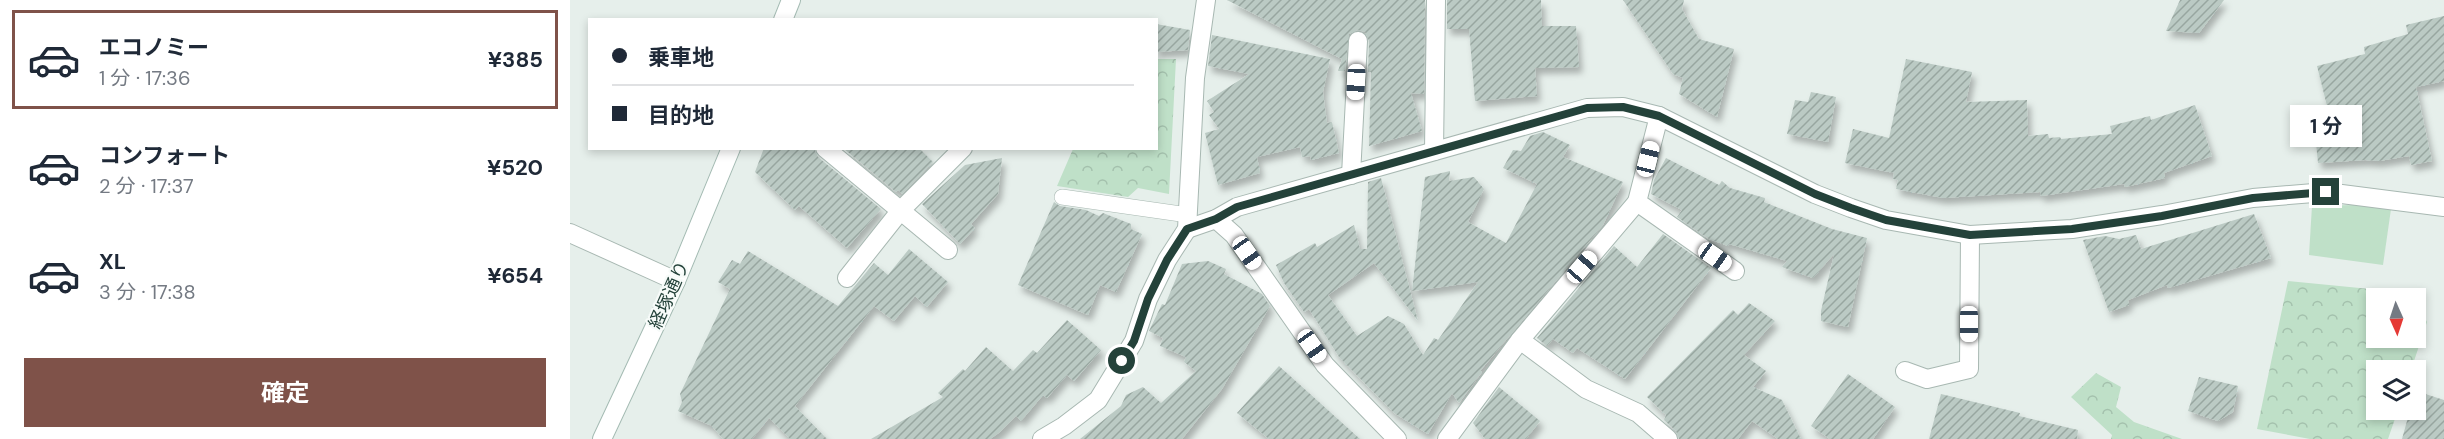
<!DOCTYPE html>
<html lang="ja">
<meta charset="utf-8">
<style>
:root{--surface:#fff;--page:#f2f2f3;--text:#1f2937;--muted:#747a83;--line:#e0e1e3;--accent:#7f5249}
body{margin:0;font-family:"DM Sans","Noto Sans JP",sans-serif;background:var(--page);color:var(--text);height:100vh;display:flex;flex-direction:column;font-size:22px;white-space:nowrap}
*{box-sizing:border-box;margin:0}
p{font-size:20px;color:var(--muted)}
.icon{flex:none;width:33px;height:33px;fill:none;stroke:currentColor;stroke-width:2;stroke-linecap:round;stroke-linejoin:round}
.map{position:relative;flex:1;overflow:hidden}
.details{display:flex;flex-direction:column;background:var(--surface);width:570px}
.details>*{flex:none}
.top-card{position:absolute;left:18px;top:18px;width:570px;height:132px;border-radius:0px;box-shadow:0 3px 9px #0003;display:grid;align-content:center;height:132px;padding:0 24px;background:var(--surface)}
.needle{width:39px;rotate:177deg}
.controls{position:absolute;left:1796px;top:288px;display:grid;gap:12px}
.controls a{display:grid;place-items:center;width:60px;height:60px;border-radius:0px;background:var(--surface);box-shadow:0 3px 9px #0003;font-size:30px}
.end{position:absolute;width:27px;height:27px;margin:-14px;border:8px solid #24423a;background:#fff;box-shadow:0 0 0 3px #fff}
.from{border-radius:50%}
.bubble{position:absolute;height:42px;border-radius:0px;background:var(--surface);box-shadow:0 3px 9px #0003;font-size:20px;font-weight:700;line-height:42px;text-align:center}
.car{position:absolute;width:18px;height:36px;margin:-18px -9px;border-radius:8px;box-shadow:0 0 4px 2px #0007;background:linear-gradient(#fff 24%,#345 0 40%,#fff 0 76%,#345 0 86%,#fff 0)}
.top-card b{display:flex;align-items:center;gap:21px;height:57px;font-size:22px}
.top-card b+b{border-top:2px solid var(--line)}
.top-card i{width:15px;height:15px;background:var(--text)}
ul{padding:10px 0 0;list-style:none}
li{display:flex;align-items:center;gap:18px;height:99px;margin:0 12px 9px;padding:0 12px;border:3px solid transparent;border-radius:0px}
li div{flex:1}
li b{display:block;font-size:22px}
li em{font-style:normal;font-weight:700}
li.active{border-color:var(--accent)}
li>.icon{width:54px;height:54px;stroke-width:1.5}
.cta{display:flex;gap:12px;margin-top:auto;padding:12px 24px}
.cta a{flex:1;height:69px;border-radius:0px;background:var(--accent);color:#fff;font-size:24px;font-weight:700;line-height:69px;text-align:center}
main{display:flex;flex:1;min-height:0}
.map>svg:first-child{display:block}
</style>
<main>
<section class="details">
<ul>
<li class="active"><svg class="icon" aria-label="car" viewBox="0 0 24 24"><path d="M5 17H2v-5l4-1 3-4h7l3 4 3 1v5h-3M9 17h6M6 11h13"/><circle cx="7" cy="17" r="2"/><circle cx="17" cy="17" r="2"/></svg><div><b>エコノミー</b><p>1 分 · 17:36</p></div><em>¥385</em></li>
<li><svg class="icon" aria-label="car" viewBox="0 0 24 24"><path d="M5 17H2v-5l4-1 3-4h7l3 4 3 1v5h-3M9 17h6M6 11h13"/><circle cx="7" cy="17" r="2"/><circle cx="17" cy="17" r="2"/></svg><div><b>コンフォート</b><p>2 分 · 17:37</p></div><em>¥520</em></li>
<li><svg class="icon" aria-label="car" viewBox="0 0 24 24"><path d="M5 17H2v-5l4-1 3-4h7l3 4 3 1v5h-3M9 17h6M6 11h13"/><circle cx="7" cy="17" r="2"/><circle cx="17" cy="17" r="2"/></svg><div><b>XL</b><p>3 分 · 17:38</p></div><em>¥654</em></li>
</ul>
<div class="cta"><a>確定</a></div>
</section>
<div class="map">
<svg width="1874" height="439" viewBox="0 0 1874 439">
<defs>
<pattern id="forest-crowns" width="20" height="18" patternUnits="userSpaceOnUse" patternTransform="scale(1.5)"><rect width="20" height="18" fill="#bfe0c8"/><path d="M2 6a3 3 0 1 1 6 0M12 15a3 3 0 1 1 6 0" fill="none" stroke="#a4c1ad"/></pattern>
<pattern id="building-hatch" width="6" height="6" patternUnits="userSpaceOnUse" patternTransform="scale(1.5)"><rect width="6" height="6" fill="#bbcac4"/><path d="M-1 1l2-2M0 6l6-6M5 7l2-2" fill="none" stroke="#98a6a0"/></pattern>
<filter id="shadow"><feDropShadow dx="3.5" dy="6" stdDeviation="3" flood-color="#0004"/></filter>
</defs>
<rect width="100%" height="100%" fill="#e6efeb"/>
<g fill="url(#forest-crowns)">
<polygon points="587,59 606,59 599,194 568,188 558,197 487,186 503,149 586,148"/>
<polygon points="1718,281 1841,293 1845,298 1806,298 1806,338 1845,338 1845,299 1857,322 1841,370 1806,370 1806,410 1828,410 1818,439 1740,439 1687,429"/>
<polygon points="1526,373 1551,387 1546,407 1564,422 1612,439 1541,439 1542,435 1501,397"/>
</g>
<polygon fill="#bfe0c8" points="1784,205 1821,209 1813,265 1739,255 1742,206"/>
<g fill="url(#building-hatch)" filter="url(#shadow)">
<polygon points="657,0 855,0 854,94 841,93 852,131 799,146 801,72 798,72 799,41 795,32 788,30 779,34 775,71 768,71 772,59"/>
<polygon points="877,0 971,0 972,26 1006,26 1009,67 965,68 967,96 905,101 899,29 877,29"/>
<polygon points="1053,0 1114,0 1112,9 1129,39 1164,49 1147,117 1109,94 1113,78 1103,74"/>
<polygon points="1610,0 1654,0 1629,33 1596,31"/>
<polygon points="1874,16 1874,81 1846,87 1862,161 1841,165 1839,156 1809,161 1795,160 1748,163 1744,124 1761,122 1747,66 1795,54 1794,47 1838,34 1836,25"/>
<polygon points="586,24 620,30 618,50 586,52"/>
<polygon points="642,35 760,59 753,92 757,123 762,122 769,153 741,160 740,156 732,157 730,147 687,157 690,173 648,185 635,133 649,129 639,115 644,112 637,101 679,74 638,66"/>
<polygon points="1336,59 1402,72 1396,102 1457,100 1458,136 1478,134 1479,138 1490,137 1491,139 1542,134 1540,126 1580,116 1581,120 1625,105 1642,156 1594,173 1595,178 1555,187 1554,184 1471,196 1470,192 1373,198 1326,189 1328,180 1323,179 1324,173 1275,163 1283,129 1319,138"/>
<polygon points="1241,92 1266,97 1258,142 1217,134 1225,100 1238,102"/>
<polygon points="973,132 1000,145 993,157 1053,182 1033,225 910,371 912,372 889,403 882,393 858,434 824,413 769,357 739,309 734,312 714,283 706,265 745,243 747,247 784,225 790,249 797,249 798,182 811,178 848,321 804,263 758,295 787,336 818,316 834,324 853,355 864,338 868,340 908,282 842,291 855,177 880,171 879,181 904,177 914,189 898,222 936,243 967,184 933,168 943,150 951,151 960,136"/>
<polygon points="194,148 244,148 248,157 311,209 277,248 229,206 225,210 185,172"/>
<polygon points="273,148 349,148 363,162 332,194 328,190 326,192"/>
<polygon points="432,158 428,194 401,224 405,228 390,244 352,204 395,165"/>
<polygon points="1096,158 1149,185 1152,181 1160,188 1195,198 1194,202 1262,229 1297,238 1278,327 1251,321 1251,311 1264,254 1243,278 1212,267 1217,261 1159,244 1158,246 1139,239 1107,217 1112,210 1081,194 1084,180"/>
<polygon points="484,202 490,206 516,210 529,216 533,213 561,224 561,229 572,234 546,292 530,285 518,315 448,285"/>
<polygon points="1684,214 1701,258 1598,288 1597,285 1558,300 1559,305 1539,312 1513,240 1535,236 1549,239 1566,235 1571,249"/>
<polygon points="1093,234 1141,268 1055,379 1007,348 1003,353 983,339 977,346 967,338 1044,246 1067,267"/>
<polygon points="339,249 378,282 357,307 345,296 324,321 304,306 225,406 257,439 220,439 199,418 182,439 153,439 142,426 108,411 112,402 110,394 160,289 148,282 162,260 170,264 178,251 268,306 304,263 318,275"/>
<polygon points="638,261 656,269 654,274 692,294 700,306 652,389 612,439 510,439 551,406 556,395 573,387 591,403 626,371 614,362 616,357 590,346 593,338 579,331 592,304 595,305 612,264"/>
<polygon points="1179,303 1205,321 1174,355 1196,371 1183,387 1212,400 1231,439 1208,439 1182,421 1168,439 1109,439 1106,431 1094,420 1096,415 1077,397 1163,310 1168,315"/>
<polygon points="497,320 531,350 504,381 497,375 477,398 473,395 451,421 446,416 430,432 420,439 301,439 373,397 368,393 393,369 395,371 416,347 443,371 463,350 467,353"/>
<polygon points="709,366 739,393 790,439 699,439 667,413"/>
<polygon points="1278,374 1325,407 1303,439 1260,439 1241,426"/>
<polygon points="1629,377 1668,386 1663,412 1648,421 1618,411"/>
<polygon points="929,387 970,421 956,439 915,439 903,423"/>
<polygon points="1846,391 1874,400 1874,439 1832,439 1840,410 1845,410"/>
<polygon points="1371,394 1450,413 1449,416 1508,430 1507,439 1359,439"/>
</g>
<g fill="none" stroke-linecap="round" stroke-linejoin="round">
<g stroke="#a8b8b2" stroke-width="16">
<polyline id="service" points="492,197 618,215"/>
</g>
<g stroke="#a8b8b2" stroke-width="20">
<g id="minor">
<polyline points="1089,116 1067,202 1165,271"/>
<polyline points="255,148 378,250"/>
<polyline points="864,151 866,0"/>
<polyline points="781,175 788,41"/>
<polyline points="646,219 664,235 755,365 827,439"/>
<polyline points="617,229 646,219 667,207 1017,108 1053,107 1089,116 1245,194 1281,208 1316,220 1400,235 1502,229 1592,215 1683,198 1756,192 1874,207"/>
<polyline points="0,233 106,281"/>
<polyline points="277,278 331,210 393,148"/>
<polyline points="950,340 1016,389 1068,413 1098,439"/>
<polyline points="1335,371 1357,379 1399,369 1400,235"/>
<polyline points="472,439 494,426 528,400 564,341 578,299 597,260 617,229 625,78 636,0"/>
<polyline points="877,439 950,340 1067,202"/>
</g>
</g>
<g stroke="#a4bbb3" stroke-width="20">
<g id="secondary">
<polyline points="213,20 221,0"/>
<polyline points="32,439 106,281 161,148"/>
</g>
</g>
<use href="#service" stroke="#fff" stroke-width="15"/>
<use href="#minor" stroke="#fff" stroke-width="18"/>
<use href="#secondary" stroke="#fff" stroke-width="18"/>
</g>
<g fill="none" stroke-linecap="round" stroke-linejoin="round">
<polyline stroke="#24423a" stroke-width="8" points="552,361 564,341 578,299 597,260 617,229 646,219 667,207 1017,108 1053,107 1089,116 1245,194 1281,208 1316,220 1400,235 1502,229 1592,216 1683,198 1756,192"/>
</g>
<g text-anchor="middle" stroke-width="4.5" stroke-linejoin="round" paint-order="stroke">
<g font-size="18" fill="#24423a" stroke="#f7fbf9">
<text transform="translate(99 295) rotate(-66)" y="6">経塚通り</text>
</g>
</g>
</svg>
<div class="controls">
<a><svg class="needle" viewBox="-14 -14 28 28"><path d="M0-13l5 13h-10z" fill="#e53935"/><path d="M0 13l5-13h-10z" fill="#747a83"/></svg></a>
<a><svg class="icon" aria-label="layers" viewBox="0 0 24 24"><path d="M12 4l9 5-9 5-9-5zM3 14l9 5 9-5"/></svg></a>
</div>
<i class="end from" style="left:552px;top:361px"></i>
<i class="end" style="left:1756px;top:192px"></i>
<div class="bubble" style="left:1720px;top:105px;width:72px">1 分</div>
<i class="car" style="left:786px;top:82px;rotate:183deg"></i>
<i class="car" style="left:1078px;top:159px;rotate:14deg"></i>
<i class="car" style="left:677px;top:253px;rotate:145deg"></i>
<i class="car" style="left:1145px;top:257px;rotate:125deg"></i>
<i class="car" style="left:1012px;top:267px;rotate:41deg"></i>
<i class="car" style="left:1399px;top:324px;rotate:180deg"></i>
<i class="car" style="left:742px;top:346px;rotate:145deg"></i>
<div class="top-card">
<b><i class="from"></i>乗車地</b>
<b><i></i>目的地</b>
</div>
</div>
</main>
